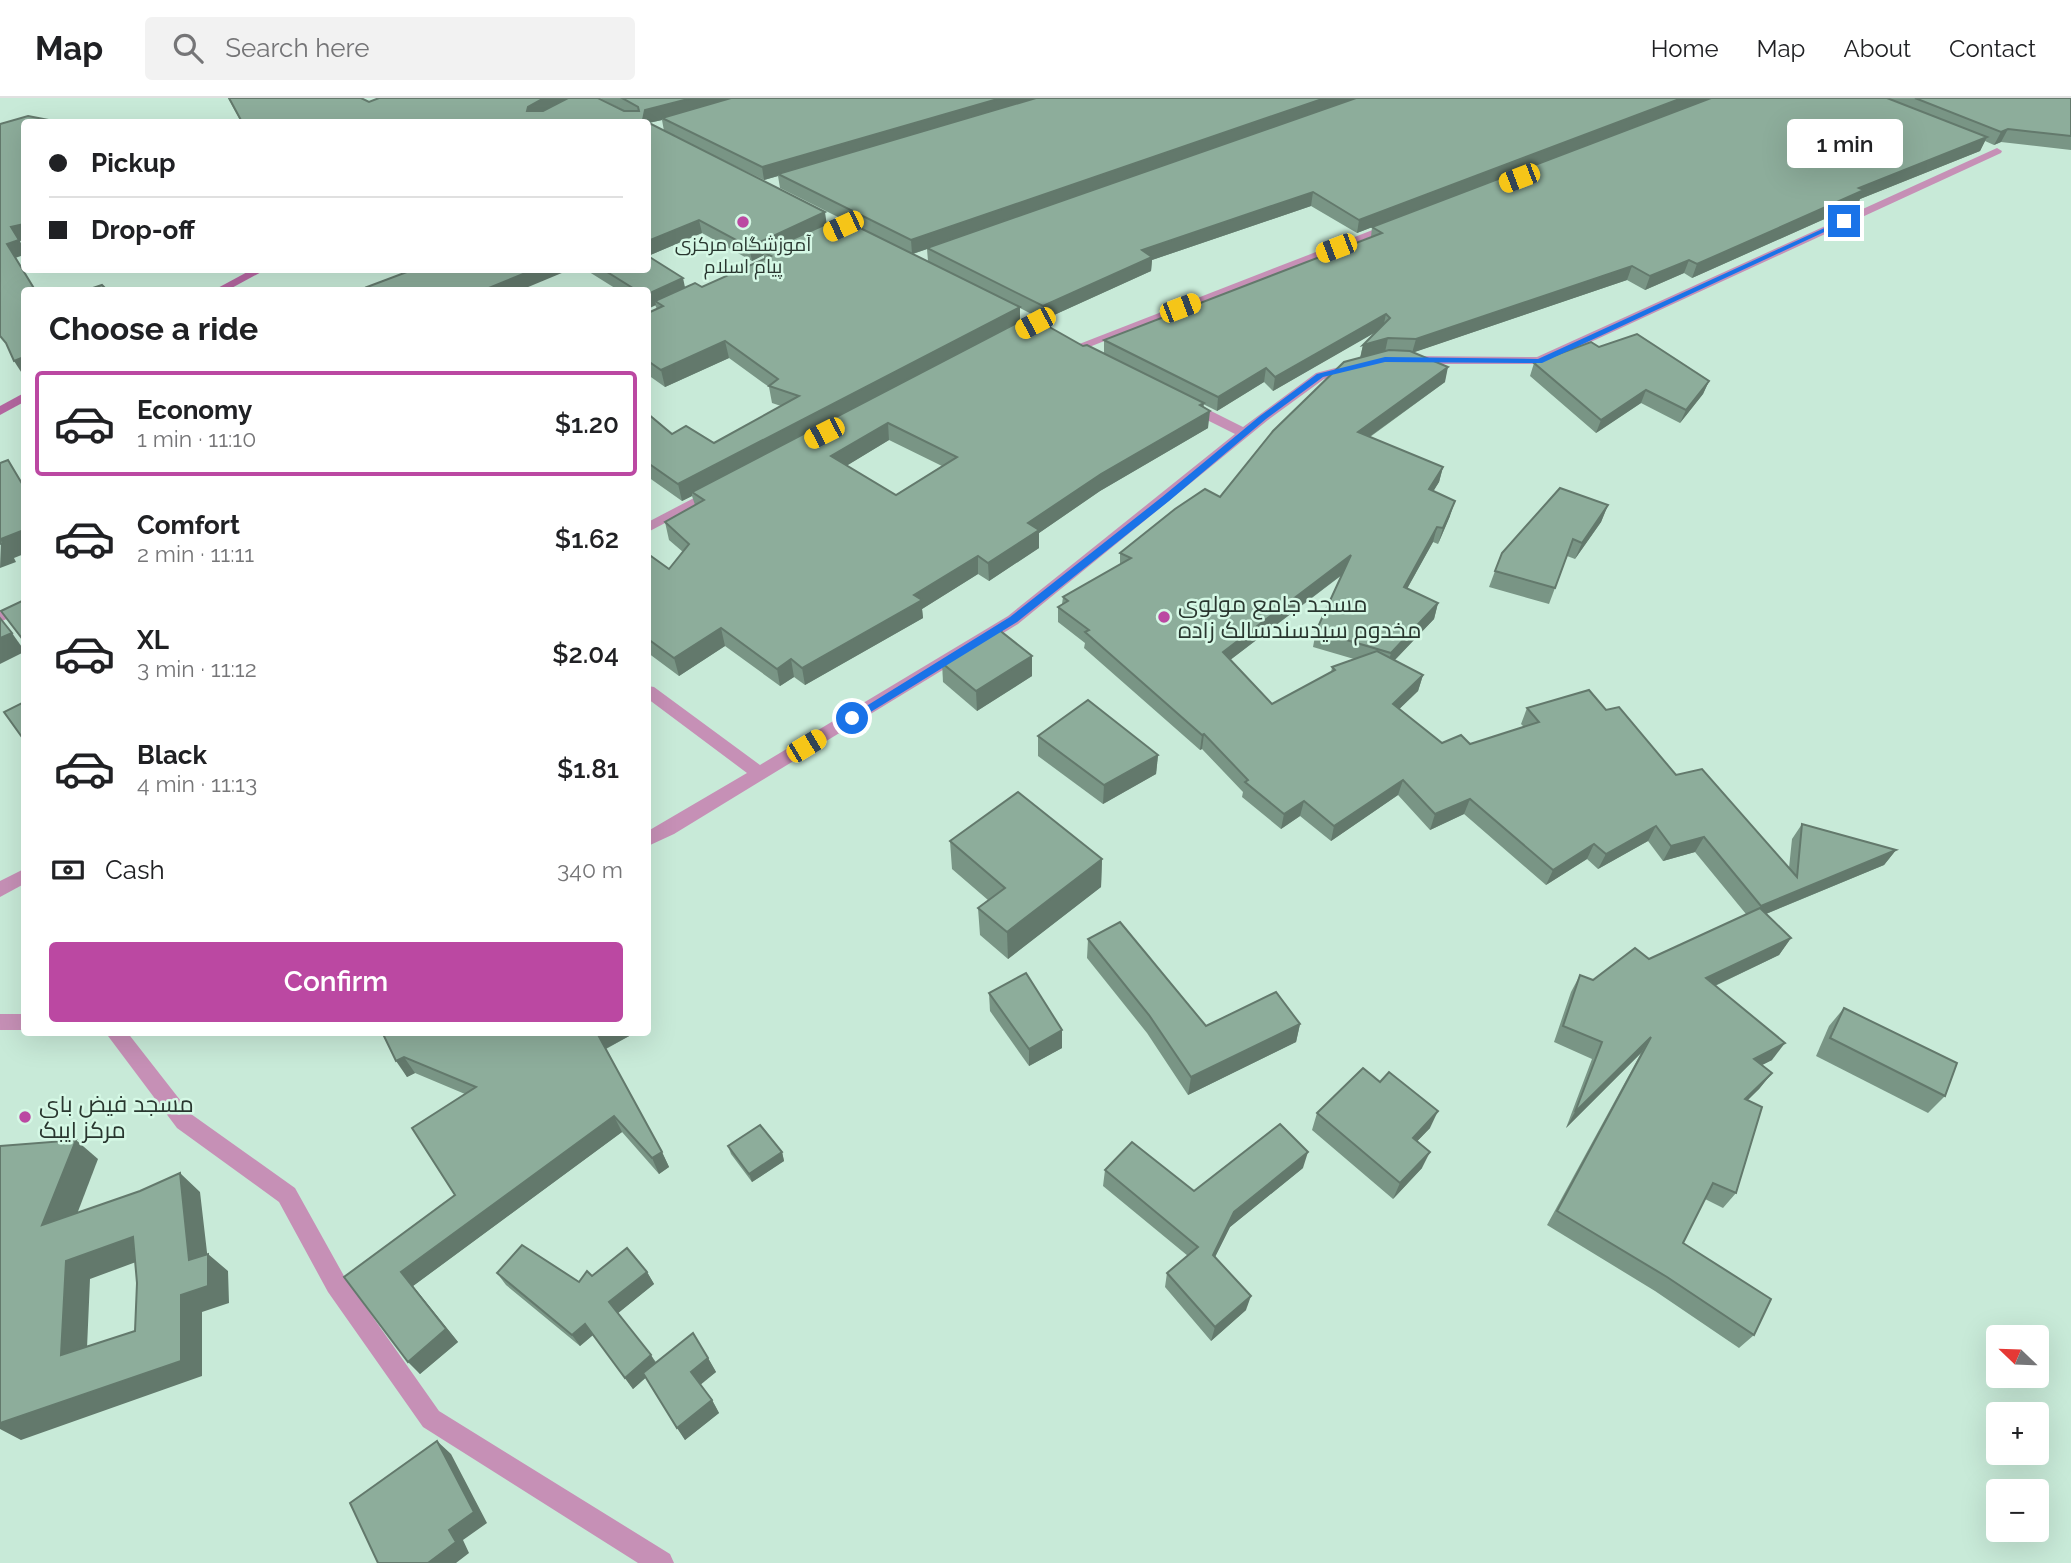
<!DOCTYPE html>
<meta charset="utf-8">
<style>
:root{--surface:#fff;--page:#f2f2f2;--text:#202124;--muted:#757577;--line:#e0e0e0;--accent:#bb48a2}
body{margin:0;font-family:Raleway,Cairo,sans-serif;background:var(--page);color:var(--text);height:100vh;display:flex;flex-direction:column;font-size:26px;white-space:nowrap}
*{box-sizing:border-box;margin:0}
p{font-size:23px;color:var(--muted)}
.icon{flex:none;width:38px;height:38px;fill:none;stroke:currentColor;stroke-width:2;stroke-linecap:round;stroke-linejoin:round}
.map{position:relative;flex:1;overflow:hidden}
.panel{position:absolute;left:21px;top:189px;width:630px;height:749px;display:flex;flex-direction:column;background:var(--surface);border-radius:7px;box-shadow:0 7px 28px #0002}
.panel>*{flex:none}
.guide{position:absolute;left:21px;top:21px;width:630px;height:154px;border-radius:7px;box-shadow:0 7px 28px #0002;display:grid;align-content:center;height:154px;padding:0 28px;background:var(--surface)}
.needle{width:46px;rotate:293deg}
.controls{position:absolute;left:1986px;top:1227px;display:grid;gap:14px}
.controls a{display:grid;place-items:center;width:63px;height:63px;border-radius:7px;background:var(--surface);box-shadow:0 7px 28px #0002;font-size:35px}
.end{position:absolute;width:32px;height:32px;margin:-16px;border:9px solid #1a73e8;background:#fff;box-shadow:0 0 0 4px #fff}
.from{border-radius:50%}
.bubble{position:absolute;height:49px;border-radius:7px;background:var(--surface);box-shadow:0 7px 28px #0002;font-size:23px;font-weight:600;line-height:49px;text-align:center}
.car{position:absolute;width:21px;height:42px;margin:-21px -10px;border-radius:9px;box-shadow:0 0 5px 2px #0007;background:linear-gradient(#f5c518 24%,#345 0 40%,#f5c518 0 76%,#345 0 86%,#f5c518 0)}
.guide b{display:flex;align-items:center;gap:24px;height:66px;font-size:26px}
.guide b+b{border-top:2px solid var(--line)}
.guide i{width:18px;height:18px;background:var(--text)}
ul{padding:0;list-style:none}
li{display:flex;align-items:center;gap:21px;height:105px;margin:0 14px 10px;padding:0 14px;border:4px solid transparent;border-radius:7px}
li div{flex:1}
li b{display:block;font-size:26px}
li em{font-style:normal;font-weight:600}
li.selected{border-color:var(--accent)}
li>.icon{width:63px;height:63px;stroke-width:1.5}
h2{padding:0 28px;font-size:32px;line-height:84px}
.pay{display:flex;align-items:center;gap:18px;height:77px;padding:0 28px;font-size:26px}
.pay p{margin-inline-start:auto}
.cta{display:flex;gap:14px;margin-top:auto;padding:14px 28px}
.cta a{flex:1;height:80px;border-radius:7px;background:var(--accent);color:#fff;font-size:28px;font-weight:600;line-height:80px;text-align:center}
header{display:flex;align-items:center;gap:42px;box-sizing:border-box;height:98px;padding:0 35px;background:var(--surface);border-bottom:2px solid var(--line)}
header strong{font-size:33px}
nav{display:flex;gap:38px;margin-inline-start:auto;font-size:24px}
.search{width:490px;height:63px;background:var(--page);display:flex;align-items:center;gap:18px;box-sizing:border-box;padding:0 24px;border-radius:7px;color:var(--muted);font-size:26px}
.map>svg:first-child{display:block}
</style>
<header>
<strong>Map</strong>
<div class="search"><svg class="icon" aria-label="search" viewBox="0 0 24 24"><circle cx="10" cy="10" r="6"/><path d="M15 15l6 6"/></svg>Search here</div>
<nav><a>Home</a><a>Map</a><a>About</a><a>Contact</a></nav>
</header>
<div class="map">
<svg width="2071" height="1465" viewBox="0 0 2071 1465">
<rect width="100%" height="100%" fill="#c8ead8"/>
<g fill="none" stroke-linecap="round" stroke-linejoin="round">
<g fill="#c690b6" fill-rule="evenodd">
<polygon points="1997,50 2002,53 2001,55 1543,266 1410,266 1404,262 1410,258 1537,259"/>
<polygon points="1388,126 1398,128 1079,253 1075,254 1069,250"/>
<polygon points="1355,265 1359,266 1359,272 1324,281 1268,322 1018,526 674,736 648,748 648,733 747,675 648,601 648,588 654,589 760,667 1008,518 1235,336 1185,311 1185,305 1195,305 1243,329 1316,275"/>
<polygon points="715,389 722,393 720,396 648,434 648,424"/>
<polygon points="24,502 24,513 0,524 0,513"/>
<polygon points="24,771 24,786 0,799 0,783"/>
<rect x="0" y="916" width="24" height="16"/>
<polygon points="105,934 127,934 191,1016 295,1090 344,1178 439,1313 670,1456 674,1465 638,1465 423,1329 328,1194 279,1104 177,1030"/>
</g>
<g fill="#b567a1" fill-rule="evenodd">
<polygon points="251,172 265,172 228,192 214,192"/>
<polygon points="24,295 24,304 0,317 0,308"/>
</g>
</g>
<g fill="#799585" fill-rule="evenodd">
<path d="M 228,0 L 361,0 L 369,4 L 624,13 L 625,13 L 600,0 L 2071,0 L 2071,52 L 2001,44 L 1994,47 L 1985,43 L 1980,53 L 1860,101 L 1858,106 L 1692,180 L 1684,175 L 1645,192 L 1627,182 L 1414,254 L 1445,284 L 1370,339 L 1443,369 L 1439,384 L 1433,393 L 1450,418 L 1438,446 L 1433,444 L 1407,491 L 1438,505 L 1434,521 L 1395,562 L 1423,577 L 1418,593 L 1399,611 L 1442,645 L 1470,646 L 1524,629 L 1521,626 L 1527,610 L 1606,612 L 1676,677 L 1789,770 L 1792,741 L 1802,726 L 1896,752 L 1884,767 L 1766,816 L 1791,840 L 1779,857 L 1715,888 L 1772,962 L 1762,967 L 1772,975 L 1759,991 L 1747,1002 L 1736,1095 L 1723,1110 L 1705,1101 L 1683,1145 L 1754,1237 L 1739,1250 L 1655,1193 L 1547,1127 L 1641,955 L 1566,1030 L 1592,961 L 1554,944 L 1571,894 L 1580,877 L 1593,882 L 1649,861 L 1746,816 L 1695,754 L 1663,763 L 1648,743 L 1598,771 L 1587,761 L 1546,787 L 1464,716 L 1430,732 L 1398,697 L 1331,743 L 1300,718 L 1281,731 L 1242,699 L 1243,694 L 1202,651 L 1200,652 L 1084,550 L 1085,545 L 1058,524 L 1058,509 L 1062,506 L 1063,499 L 1120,466 L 1120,455 L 1220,399 L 1360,260 L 1363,247 L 1375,234 L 1273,293 L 1264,284 L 1217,313 L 1203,306 L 1208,330 L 1100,393 L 1039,435 L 1039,450 L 989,483 L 978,476 L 922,511 L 923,520 L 805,587 L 794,579 L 780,588 L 725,548 L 679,578 L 648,555 L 648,456 L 669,471 L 683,454 L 669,442 L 665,424 L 695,407 L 692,398 L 682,403 L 648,379 L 648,316 L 672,336 L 714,345 L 781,308 L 772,305 L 769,289 L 729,260 L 665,289 L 648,277 L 648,215 L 657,211 L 648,192 L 618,192 L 586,172 L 648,172 L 648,24 L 241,24 ZM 662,22 L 664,33 L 764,82 L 778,78 L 780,90 L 840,120 L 827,126 L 649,25 ZM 1311,108 L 1357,135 L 1372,129 L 1371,139 L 1104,242 L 1104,255 L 1020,224 L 1020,210 L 1043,222 L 1151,173 L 1152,162 ZM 702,135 L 752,163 L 764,157 L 764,161 L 702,189 L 685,189 L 648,158 ZM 927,151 L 928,163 L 913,156 ZM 889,342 L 942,368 L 896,397 L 846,368 ZM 1342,477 L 1316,533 L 1313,549 L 1354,561 L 1332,569 L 1331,575 L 1272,606 L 1230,562 Z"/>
<polygon points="1599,249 1709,283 1703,296 1680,325 1641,305 1596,335 1530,278 1534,265"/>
<polygon points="1608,407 1601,424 1575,461 1567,458 1549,506 1489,489 1495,473"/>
<polygon points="942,565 1032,578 977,613 943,584"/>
<polygon points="1038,638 1158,657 1156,676 1103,706 1038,658"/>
<polygon points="950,743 1102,761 1101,789 1008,861 980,837 978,810 988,802 952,771"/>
<polygon points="1088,841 1206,928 1300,926 1296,944 1188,997 1147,935 1087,860"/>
<polygon points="989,895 1062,950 1029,968 990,913"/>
<polygon points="1844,910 1945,998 1928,1015 1816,958 1829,928"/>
<polygon points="382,934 630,934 631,937 606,951 662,1054 669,1069 659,1076 622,1034 413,1188 458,1244 420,1276 344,1179 455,1097 465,996 415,975 407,979"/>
<polygon points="1317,1015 1430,1030 1417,1043 1422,1070 1393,1101 1312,1032"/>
<polygon points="728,1048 782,1054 784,1063 752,1084 731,1056"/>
<polygon points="1303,1070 1230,1129 1215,1159 1246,1212 1211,1243 1165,1189 1167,1175 1188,1158 1103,1088 1105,1072 1194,1093"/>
<polygon points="647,1174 654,1186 618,1215 656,1264 708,1260 716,1274 700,1286 712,1302 719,1315 685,1342 646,1279 633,1291 593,1237 580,1248 506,1187 497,1175 579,1184 592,1178"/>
</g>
<g fill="#63796c">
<polygon points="544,0 572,0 532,22 527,13 528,9"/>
<polygon points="692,0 742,0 662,20 662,22 648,25 643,22 645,12"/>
<polygon points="1001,0 1046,0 778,76 778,78 764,82 762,69"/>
<polygon points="1325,0 1360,0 927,150 927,151 912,156 911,142"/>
<polygon points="1682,0 1712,0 1357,135 1359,122"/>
<polygon points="2008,31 2001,44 1994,47 2001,34"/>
<polygon points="1987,39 1980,53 1860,101 1858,106 1692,180 1697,166 1859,90"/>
<polygon points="1313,94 1311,108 1152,162 1151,173 1043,222 1043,208 1142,152"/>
<polygon points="825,114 827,128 763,154 764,157 752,163 749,149"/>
<polygon points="699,122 702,135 648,158 648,143"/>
<polygon points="24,126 24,142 20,143 24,152 24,157 15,160 7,146 11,129"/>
<polygon points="1689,162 1684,175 1645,192 1650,178"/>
<polygon points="1632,168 1627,182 1412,255 1416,241"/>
<polygon points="533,172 569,172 521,192 484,192"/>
<polygon points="683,180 686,194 655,203 656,207 648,211 648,196"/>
<polygon points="1020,209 1020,225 692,394 692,398 682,403 678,386"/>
<polygon points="1386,216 1383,230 1273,293 1275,279"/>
<polygon points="1388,240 1385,254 1360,261 1363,247"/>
<polygon points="725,243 729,260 665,289 661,272"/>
<polygon points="24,259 24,277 23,277 14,263"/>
<polygon points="1448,269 1445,284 1355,349 1358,334"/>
<polygon points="1266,270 1264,284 1217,313 1218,299"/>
<polygon points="1709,283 1703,296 1680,325 1686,312"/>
<polygon points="1646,292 1641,305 1596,335 1601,322"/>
<polygon points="1204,305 1202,317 1210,313 1208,330 1100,393 1039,435 1039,450 989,483 988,465 1028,425"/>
<polygon points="888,325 889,342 833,376 831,358"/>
<polygon points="1443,369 1439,384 1425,407 1429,391"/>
<polygon points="1455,403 1450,418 1438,446 1443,430"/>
<polygon points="1608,407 1601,424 1575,461 1582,445"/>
<polygon points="1437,429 1433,444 1399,505 1404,489"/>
<polygon points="24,432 24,456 14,460 16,464 0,470 1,441"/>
<polygon points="1351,457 1348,472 1221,569 1223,554"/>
<polygon points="978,458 978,476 922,511 923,520 805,587 802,570 914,497"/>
<polygon points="1438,505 1434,521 1387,570 1391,555"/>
<polygon points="721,530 725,548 679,578 674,560"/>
<polygon points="12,535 24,552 24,554 0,566 0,540"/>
<polygon points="1032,558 1032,578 977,613 976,593"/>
<polygon points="791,561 794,579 780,588 777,571"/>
<polygon points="1423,577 1418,593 1389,621 1393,606"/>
<polygon points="1204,636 1202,651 1200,652 1202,637"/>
<polygon points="1158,657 1156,676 1103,706 1104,687"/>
<polygon points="1403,682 1398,697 1331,743 1334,728"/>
<polygon points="1470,701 1464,716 1430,732 1435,716"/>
<polygon points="1304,703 1300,718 1281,731 1284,716"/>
<polygon points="1656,728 1648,743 1598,771 1606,756"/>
<polygon points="1704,739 1695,754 1663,763 1671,748"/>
<polygon points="1594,746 1587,761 1546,787 1553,772"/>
<polygon points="1896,752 1884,767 1751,822 1761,808"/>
<polygon points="1102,761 1101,789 1008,861 1007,834"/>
<polygon points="1791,840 1779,857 1695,897 1706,880"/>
<polygon points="1300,926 1296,944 1188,997 1191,979"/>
<polygon points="1062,932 1062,950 1029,968 1029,951"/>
<polygon points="599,934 630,934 631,937 605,951 597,935"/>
<polygon points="1651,939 1641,955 1566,1030 1575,1014"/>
<polygon points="1785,945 1772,962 1742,977 1754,961"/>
<polygon points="404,959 415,975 407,979 396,963"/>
<polygon points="1772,975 1759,991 1733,1017 1745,1001"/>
<polygon points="1438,1013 1430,1030 1405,1056 1413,1040"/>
<polygon points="614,1018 622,1034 413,1188 458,1244 420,1276 408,1264 401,1174"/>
<polygon points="76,1042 98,1061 66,1145 42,1127"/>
<polygon points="662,1054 669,1069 659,1076 652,1060"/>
<polygon points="782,1054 784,1063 752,1084 749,1076"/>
<polygon points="1308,1054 1303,1070 1230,1129 1209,1171 1213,1157 1234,1114"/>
<polygon points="1430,1054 1422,1070 1393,1101 1400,1085"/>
<polygon points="180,1075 200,1094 208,1163 208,1156 228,1173 229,1205 202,1214 202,1278 21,1342 0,1331 0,1305 22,1318 181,1197 189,1162"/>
<polygon points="133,1139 155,1157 90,1181 86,1273 61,1257 66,1163"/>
<polygon points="647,1174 654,1186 617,1216 609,1204"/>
<polygon points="1251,1198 1246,1212 1211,1243 1215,1229"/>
<polygon points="585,1226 593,1237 580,1248 572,1237"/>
<polygon points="651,1257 658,1269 633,1291 625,1280"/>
<polygon points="708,1260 716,1274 699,1288 691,1274"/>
<polygon points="712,1302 719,1315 685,1342 677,1330"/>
<polygon points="437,1343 451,1356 487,1425 463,1442 469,1455 456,1465 428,1465 449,1432"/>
</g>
<g fill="#8dad9b" stroke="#63796c" stroke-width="2" fill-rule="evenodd">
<polygon points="229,0 361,0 369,4 379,0 544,0 528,9 527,13 543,13 568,0 598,0 624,13 639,13 638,9 622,0 692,0 645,12 643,22 825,114 749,149 699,122 648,143 648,24 242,24"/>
<polygon points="731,0 1001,0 762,69 662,20"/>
<polygon points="1036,0 1325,0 911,142 778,76"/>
<polygon points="1356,0 1682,0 1359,122 1313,94 1142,152 1152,159 1043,208 927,150"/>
<polygon points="1711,0 1887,0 1987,39 1859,90 1864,92 1697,166 1689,162 1650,178 1632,168 1416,241 1388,240 1363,247 1390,220 1386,216 1275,279 1266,270 1218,299 1104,242 1382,135 1372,129"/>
<polygon points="1915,0 2071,0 2071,38 2008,31 2001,34"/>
<polygon points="28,18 59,24 24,24 24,126 11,129 19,142 7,146 35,192 24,192 24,259 14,263 6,245 0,238 0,26"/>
<polygon points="840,120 1020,209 678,386 648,365 648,316 672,336 686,328 714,345 799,298 769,288 778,281 725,243 661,272 648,263 648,215 663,208 655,203 695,185 702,189 771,158 763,154"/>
<polygon points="648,158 683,180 648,196 648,192 636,192 604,172 648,172"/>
<polygon points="412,172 533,172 484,192 372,192 367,189"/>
<polygon points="102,187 107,192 87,192"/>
<path d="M 1030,218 L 1083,248 L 1087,247 L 1204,305 L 1200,307 L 1210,313 L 1101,376 L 1028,425 L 1039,432 L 988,465 L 978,458 L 914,497 L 922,502 L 802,570 L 791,561 L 777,571 L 721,530 L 674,560 L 648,541 L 648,456 L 669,471 L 689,446 L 665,424 L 704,402 L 692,394 ZM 888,325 L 957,359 L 896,397 L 831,358 Z"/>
<polygon points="1637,236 1709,283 1686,312 1646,292 1601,322 1534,265 1591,244 1599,249"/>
<polygon points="1389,252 1410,253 1448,269 1358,334 1443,369 1429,391 1455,403 1443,430 1437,429 1404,489 1438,505 1391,555 1316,533 1351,457 1223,554 1272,606 1335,572 1332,569 1377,553 1423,577 1393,606 1442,645 1461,637 1470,646 1539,624 1527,610 1589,592 1606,612 1619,609 1676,677 1702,671 1797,779 1802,726 1896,752 1761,808 1704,739 1671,748 1656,728 1606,756 1594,746 1553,772 1470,701 1435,716 1403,682 1334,728 1304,703 1284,716 1245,684 1248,682 1204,636 1202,637 1085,534 1089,532 1058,509 1068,503 1063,499 1131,460 1120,455 1175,411 1205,391 1220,399 1273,333 1344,264"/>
<polygon points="8,362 24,389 24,432 1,441 3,445 0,446 0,365"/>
<polygon points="1560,390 1608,407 1582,445 1573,441 1555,490 1495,473 1502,455"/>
<polygon points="24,502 24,543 1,513"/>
<polygon points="0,520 12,535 0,540"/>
<polygon points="998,531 1032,558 976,593 942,565"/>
<polygon points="1088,602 1158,657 1104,687 1038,638"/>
<polygon points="24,604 24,642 4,614"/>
<polygon points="1018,694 1102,761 1007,834 978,810 1005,790 950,743"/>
<polygon points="1760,810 1791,840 1706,880 1785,945 1754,961 1772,975 1745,1001 1762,1009 1736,1095 1713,1085 1683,1145 1771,1201 1754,1237 1667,1179 1557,1113 1651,939 1575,1014 1602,944 1563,928 1580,877 1593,882 1635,850 1649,861"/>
<polygon points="1120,824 1206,928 1276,894 1300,926 1191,979 1149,917 1088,841"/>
<polygon points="1026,875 1062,932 1029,951 989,895"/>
<polygon points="1844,910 1957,965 1945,998 1830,940"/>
<polygon points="382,934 599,934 597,935 662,1054 652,1060 614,1018 401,1174 446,1231 408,1264 344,1179 455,1097 412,1030 476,989 404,959 396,963"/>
<polygon points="1363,970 1380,984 1389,974 1438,1013 1413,1040 1430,1054 1400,1085 1317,1015"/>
<polygon points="1280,1026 1308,1054 1234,1114 1213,1157 1251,1198 1215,1229 1167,1175 1198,1149 1105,1072 1132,1044 1194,1093"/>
<polygon points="760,1027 782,1054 749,1076 728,1048"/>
<path d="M 76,1042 L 42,1127 L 140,1093 L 180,1075 L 189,1162 L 208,1156 L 208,1188 L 181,1197 L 181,1263 L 0,1325 L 0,1048 ZM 133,1139 L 137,1185 L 135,1233 L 61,1257 L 66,1163 Z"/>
<polygon points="522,1147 579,1184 587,1173 592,1178 627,1150 647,1174 609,1204 651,1257 625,1280 585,1226 572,1237 497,1175"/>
<polygon points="693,1235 708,1260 691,1274 712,1302 677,1330 643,1275"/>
<polygon points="437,1343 474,1414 449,1432 456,1444 428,1465 378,1465 350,1405"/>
</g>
<polygon fill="#1a73e8" points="1842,122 1848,123 1542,265 1385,264 1323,279 1266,321 1169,403 1017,524 856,623 848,623 847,620 1010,519 1162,399 1260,318 1317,276 1385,259 1538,261"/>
<g fill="#bb48a2" stroke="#d5f8e5" stroke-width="2.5">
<circle cx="743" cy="124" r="7"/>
<circle cx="1164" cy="519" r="7"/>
<circle cx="25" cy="1019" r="7"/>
</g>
<g text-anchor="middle" stroke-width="5" stroke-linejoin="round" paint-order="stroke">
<g font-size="19" fill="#29362f" stroke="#d5f8e5">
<text x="743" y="153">آموزشگاه مرکزی<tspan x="743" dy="22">پیام اسلام</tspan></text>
</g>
<g font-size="23" fill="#29362f" stroke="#d5f8e5" text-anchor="start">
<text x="1178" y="514">مسجد جامع مولوی<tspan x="1178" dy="26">مخدوم سیدسندسالک زاده</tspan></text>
<text x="39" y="1014">مسجد فیض بای<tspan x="39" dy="26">مرکز ایبک</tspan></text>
</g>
</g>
</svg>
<div class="controls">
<a><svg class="needle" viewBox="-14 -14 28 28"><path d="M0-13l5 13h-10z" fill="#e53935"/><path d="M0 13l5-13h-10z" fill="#757577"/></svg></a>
<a>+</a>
<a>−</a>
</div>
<i class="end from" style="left:852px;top:620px"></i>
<i class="end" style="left:1844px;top:123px"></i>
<div class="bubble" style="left:1787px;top:21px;width:116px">1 min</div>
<i class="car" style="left:1519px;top:80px;rotate:249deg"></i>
<i class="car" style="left:843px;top:128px;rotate:245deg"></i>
<i class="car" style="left:1336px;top:150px;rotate:249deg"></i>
<i class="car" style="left:1180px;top:210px;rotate:69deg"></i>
<i class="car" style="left:1035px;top:225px;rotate:242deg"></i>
<i class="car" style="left:824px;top:335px;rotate:243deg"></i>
<i class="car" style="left:806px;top:648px;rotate:59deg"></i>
<div class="guide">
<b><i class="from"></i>Pickup</b>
<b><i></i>Drop-off</b>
</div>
<section class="panel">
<h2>Choose a ride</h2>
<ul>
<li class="selected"><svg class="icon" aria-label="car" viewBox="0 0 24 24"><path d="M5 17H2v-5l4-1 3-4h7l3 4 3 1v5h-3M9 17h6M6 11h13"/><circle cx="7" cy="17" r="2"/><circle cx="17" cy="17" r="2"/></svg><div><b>Economy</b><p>1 min · 11:10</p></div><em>$1.20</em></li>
<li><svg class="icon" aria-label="car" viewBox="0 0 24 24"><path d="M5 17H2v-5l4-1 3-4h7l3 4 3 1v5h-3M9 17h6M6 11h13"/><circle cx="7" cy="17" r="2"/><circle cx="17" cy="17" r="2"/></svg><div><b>Comfort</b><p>2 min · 11:11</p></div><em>$1.62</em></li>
<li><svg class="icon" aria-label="car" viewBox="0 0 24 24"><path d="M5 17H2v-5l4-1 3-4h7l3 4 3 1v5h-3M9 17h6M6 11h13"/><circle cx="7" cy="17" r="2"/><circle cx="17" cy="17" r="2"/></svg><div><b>XL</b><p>3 min · 11:12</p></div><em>$2.04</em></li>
<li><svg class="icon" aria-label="car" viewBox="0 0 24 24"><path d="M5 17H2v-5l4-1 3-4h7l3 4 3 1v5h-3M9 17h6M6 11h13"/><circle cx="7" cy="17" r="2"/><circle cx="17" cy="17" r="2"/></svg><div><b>Black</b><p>4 min · 11:13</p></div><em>$1.81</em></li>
</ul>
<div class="pay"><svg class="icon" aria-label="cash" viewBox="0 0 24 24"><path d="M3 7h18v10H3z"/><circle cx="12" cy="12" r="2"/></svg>Cash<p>340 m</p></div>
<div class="cta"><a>Confirm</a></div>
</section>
</div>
